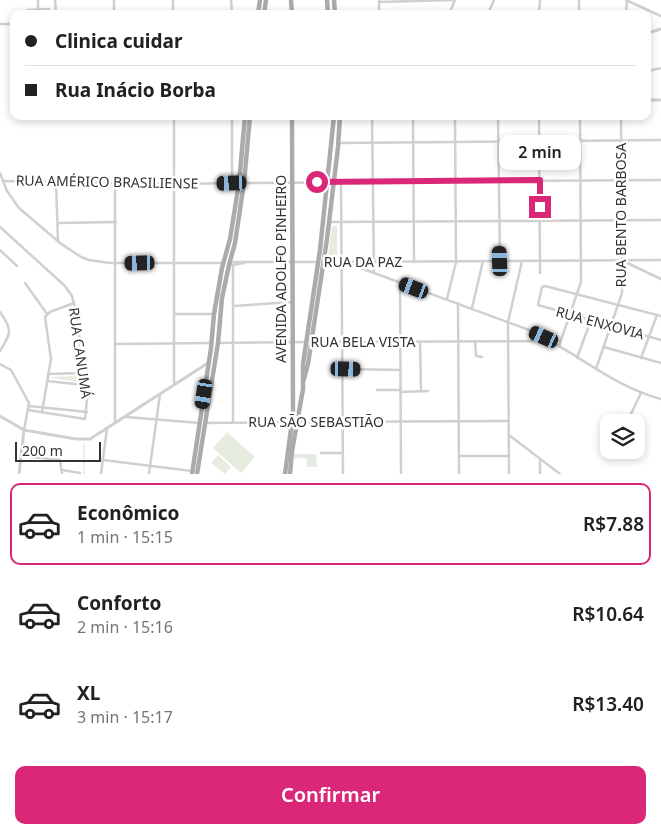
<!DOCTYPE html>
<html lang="pt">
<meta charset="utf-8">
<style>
:root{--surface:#fff;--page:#f2f2f2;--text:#202124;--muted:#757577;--line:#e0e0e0;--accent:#db2777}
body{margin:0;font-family:"Noto Sans",sans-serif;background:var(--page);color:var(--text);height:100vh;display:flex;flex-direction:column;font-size:19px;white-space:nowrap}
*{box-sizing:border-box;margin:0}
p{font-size:16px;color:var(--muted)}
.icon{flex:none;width:28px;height:28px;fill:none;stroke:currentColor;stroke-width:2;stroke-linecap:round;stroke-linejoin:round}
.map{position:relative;height:474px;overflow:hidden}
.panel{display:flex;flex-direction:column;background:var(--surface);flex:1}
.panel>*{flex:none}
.guide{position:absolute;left:10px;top:10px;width:641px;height:110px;border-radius:10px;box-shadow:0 2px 8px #0003;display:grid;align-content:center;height:110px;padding:0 15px;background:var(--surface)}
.tools{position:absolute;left:600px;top:414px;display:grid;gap:10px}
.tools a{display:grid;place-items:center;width:45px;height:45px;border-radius:10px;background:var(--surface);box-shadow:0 2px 8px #0003;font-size:25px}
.scale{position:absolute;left:15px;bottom:12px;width:86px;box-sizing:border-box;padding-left:5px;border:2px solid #333;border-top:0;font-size:14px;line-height:18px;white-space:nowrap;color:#333;-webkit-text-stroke:4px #fff;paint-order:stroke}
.end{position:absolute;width:22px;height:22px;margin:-11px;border:6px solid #db2777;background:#fff;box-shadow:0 0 0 2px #fff}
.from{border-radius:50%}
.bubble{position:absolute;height:35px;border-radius:10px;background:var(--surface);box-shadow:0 2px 8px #0003;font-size:16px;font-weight:600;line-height:35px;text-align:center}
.car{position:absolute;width:15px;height:30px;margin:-15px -8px;border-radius:6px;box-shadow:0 0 4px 1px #0007;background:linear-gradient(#222 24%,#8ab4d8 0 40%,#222 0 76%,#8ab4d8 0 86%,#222 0)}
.guide b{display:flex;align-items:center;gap:18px;height:48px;font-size:19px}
.guide b+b{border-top:1px solid var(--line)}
.guide i{width:12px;height:12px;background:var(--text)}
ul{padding:9px 0 0;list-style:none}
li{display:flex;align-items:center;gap:15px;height:82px;margin:0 10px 8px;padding:0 5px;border:2px solid transparent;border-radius:10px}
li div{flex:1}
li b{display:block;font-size:19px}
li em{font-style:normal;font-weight:600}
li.selected{border-color:var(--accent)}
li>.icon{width:45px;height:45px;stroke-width:1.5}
.button{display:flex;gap:10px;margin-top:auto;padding:10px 15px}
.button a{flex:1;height:58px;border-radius:10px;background:var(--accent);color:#fff;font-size:20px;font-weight:600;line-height:58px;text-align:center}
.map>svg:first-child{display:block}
</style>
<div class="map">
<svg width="661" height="474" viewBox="0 0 661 474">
<rect width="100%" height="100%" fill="#fff"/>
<g fill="#e6ecdf">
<polygon points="332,226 337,226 337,258 328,257"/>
<polygon points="79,376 80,382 51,378 52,377"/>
<polygon points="227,432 255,457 241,473 213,448"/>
<polygon points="294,454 316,454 317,467 307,467 307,460 304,458 293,459"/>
<polygon points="218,455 231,467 225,474 211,463"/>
</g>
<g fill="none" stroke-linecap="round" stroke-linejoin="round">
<polyline stroke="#cfe2ee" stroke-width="1" points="84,444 84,474"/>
<g stroke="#d0d0d0" stroke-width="2.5">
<polyline points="38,0 38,8"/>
<polyline points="55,0 56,14"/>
<polyline points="114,0 114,14"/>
<polyline points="231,0 232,14"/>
<polyline points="579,0 579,14"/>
<polyline points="626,0 661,16"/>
<polyline points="379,2 455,0"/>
<polyline points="28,10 49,9"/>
<polyline points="173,14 173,0"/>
<polyline points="379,14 379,0"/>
<polyline points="449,14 455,0"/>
<polyline points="488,14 494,0"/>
<polyline points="539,14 540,0"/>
<polyline points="626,14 627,0"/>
<polyline points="0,24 14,24"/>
<polyline points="648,71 661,68"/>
<polyline points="174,116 174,383"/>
<polyline points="372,116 374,272"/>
<polyline points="393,116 393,118"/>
<polyline points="413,116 414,262"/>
<polyline points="498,116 500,261"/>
<polyline points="539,116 540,273"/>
<polyline points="338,143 661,140"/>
<polyline points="0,173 7,191 19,208 60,243 81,257 89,260 110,263 224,263"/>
<polyline points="3,181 175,184 239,183"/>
<polyline points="341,182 343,474"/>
<polyline points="56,183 58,241"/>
<polyline points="232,183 232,116"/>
<polyline points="244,183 661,180"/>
<polyline points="329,222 661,220"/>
<polyline points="58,223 116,222"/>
<polyline points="0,227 65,286 72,296 76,311 87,399 85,419 28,410"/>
<polyline points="0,250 17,266"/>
<polyline points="623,261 661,279"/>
<polyline points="230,262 318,262"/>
<polyline points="324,262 661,260"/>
<path d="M 347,263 L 529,330 C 575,351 612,386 661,399"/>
<polyline points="232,265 244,263"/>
<polyline points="233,265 233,423"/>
<polyline points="25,283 47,314"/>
<polyline points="400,283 401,474"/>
<polyline points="447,299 456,262 455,116"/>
<polyline points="458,303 459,474"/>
<polyline points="233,306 293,302"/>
<polyline points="472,308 483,261"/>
<path d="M 0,312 C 13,330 11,333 0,351"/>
<polyline points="175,314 214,314"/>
<polyline points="661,316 545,286 542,287 538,305 661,340"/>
<polyline points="475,341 476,356 482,357"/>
<polyline points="312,342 551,341"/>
<polyline points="420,342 421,391"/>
<polyline points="217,343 307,342"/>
<polyline points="115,344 212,343"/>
<polyline points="559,346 581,282 580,116"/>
<polyline points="604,347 661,363"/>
<polyline points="577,358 591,320"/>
<polyline points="641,358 657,315"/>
<polyline points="0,364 11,370 29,403 24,430"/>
<polyline points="342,369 400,370"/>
<polyline points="596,369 622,293 621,116"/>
<polyline points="48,374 83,373"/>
<polyline points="47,381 85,385"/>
<polyline points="377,390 400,390"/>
<polyline points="400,392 428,391"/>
<polyline points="29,406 87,412"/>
<polyline points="42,412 51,359 45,317 50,312 74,303"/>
<polyline points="126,417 200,423"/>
<polyline points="115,422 115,184"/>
<polyline points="298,422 509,421"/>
<polyline points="627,422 641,393"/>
<polyline points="205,423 292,422"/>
<polyline points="509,435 560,474"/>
<polyline points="321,453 342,453"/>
<polyline points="21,456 60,460 62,474"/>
<polyline points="459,456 509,456"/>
<polyline points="540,459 540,474"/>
<polyline points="103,460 192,471"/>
<polyline points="62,470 80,473"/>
<polyline points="101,474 107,428"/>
<polyline points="149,474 160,394"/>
<polyline points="509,474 508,322 522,261"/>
</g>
<g stroke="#d0d0d0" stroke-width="3">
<polyline points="648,33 661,29"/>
<polyline points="648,100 661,100"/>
<polyline points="0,416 24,430 76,439 90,439 208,363"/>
<polyline points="19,474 24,430"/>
</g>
<g stroke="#ababab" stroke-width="4.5">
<polyline points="291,0 292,14"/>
<polyline points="327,0 328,14"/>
<polyline points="334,0 335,14"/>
<polyline points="258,14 260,0"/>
<polyline points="264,14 266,0"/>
<polyline points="304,379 308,364 327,239 338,147 340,116"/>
<polyline points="192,474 211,348 214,314 222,268 230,239 239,183 245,116"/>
<polyline points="197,474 218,343 222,298 229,265 235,243 244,183 250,116"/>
<polyline points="285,474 293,414 292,116"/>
<polyline points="290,474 292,451 303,389 303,364 320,250 334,116"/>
</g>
</g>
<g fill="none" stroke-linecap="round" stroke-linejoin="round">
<polyline stroke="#db2777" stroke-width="6" points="317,182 540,180 540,207"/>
</g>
<g text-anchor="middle" stroke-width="5" stroke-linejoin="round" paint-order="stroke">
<g font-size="14" fill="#333" stroke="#fff">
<text transform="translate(107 182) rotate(1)" y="5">RUA AMÉRICO BRASILIENSE</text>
<text transform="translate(621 215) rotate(-90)" y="5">RUA BENTO BARBOSA</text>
<text x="363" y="267">RUA DA PAZ</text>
<text transform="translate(281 269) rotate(-90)" y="5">AVENIDA ADOLFO PINHEIRO</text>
<text transform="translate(600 323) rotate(15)" y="5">RUA ENXOVIA</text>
<text x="363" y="347">RUA BELA VISTA</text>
<text transform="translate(80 353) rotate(82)" y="5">RUA CANUMÁ</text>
<text x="316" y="427">RUA SÃO SEBASTIÃO</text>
</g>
</g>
</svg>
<div class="tools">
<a><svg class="icon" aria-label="layers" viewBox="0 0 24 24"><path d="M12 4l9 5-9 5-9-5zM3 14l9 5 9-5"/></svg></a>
</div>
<div class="scale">200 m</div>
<i class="end from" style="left:317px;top:182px"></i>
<i class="end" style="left:540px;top:207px"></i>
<div class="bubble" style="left:499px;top:135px;width:82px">2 min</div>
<i class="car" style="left:232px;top:183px;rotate:268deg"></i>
<i class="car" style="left:500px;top:261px;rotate:358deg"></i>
<i class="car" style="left:140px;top:263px;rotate:269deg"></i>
<i class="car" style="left:414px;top:288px;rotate:291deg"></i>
<i class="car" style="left:544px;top:337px;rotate:294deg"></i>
<i class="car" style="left:346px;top:369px;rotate:91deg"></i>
<i class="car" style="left:204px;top:394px;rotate:189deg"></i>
<div class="guide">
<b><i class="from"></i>Clinica cuidar</b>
<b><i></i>Rua Inácio Borba</b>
</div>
</div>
<section class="panel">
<ul>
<li class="selected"><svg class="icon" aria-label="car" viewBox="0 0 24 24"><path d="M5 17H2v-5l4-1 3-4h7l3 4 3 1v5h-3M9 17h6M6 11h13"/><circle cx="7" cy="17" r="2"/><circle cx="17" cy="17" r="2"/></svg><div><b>Econômico</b><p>1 min · 15:15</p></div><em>R$7.88</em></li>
<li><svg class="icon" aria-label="car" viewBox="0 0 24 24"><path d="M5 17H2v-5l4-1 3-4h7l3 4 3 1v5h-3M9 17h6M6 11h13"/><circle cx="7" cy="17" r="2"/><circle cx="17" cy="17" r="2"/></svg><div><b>Conforto</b><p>2 min · 15:16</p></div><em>R$10.64</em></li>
<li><svg class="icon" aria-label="car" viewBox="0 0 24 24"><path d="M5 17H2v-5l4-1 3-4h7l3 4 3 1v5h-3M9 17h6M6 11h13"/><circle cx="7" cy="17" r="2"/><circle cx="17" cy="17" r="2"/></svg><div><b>XL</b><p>3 min · 15:17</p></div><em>R$13.40</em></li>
</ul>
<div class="button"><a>Confirmar</a></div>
</section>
